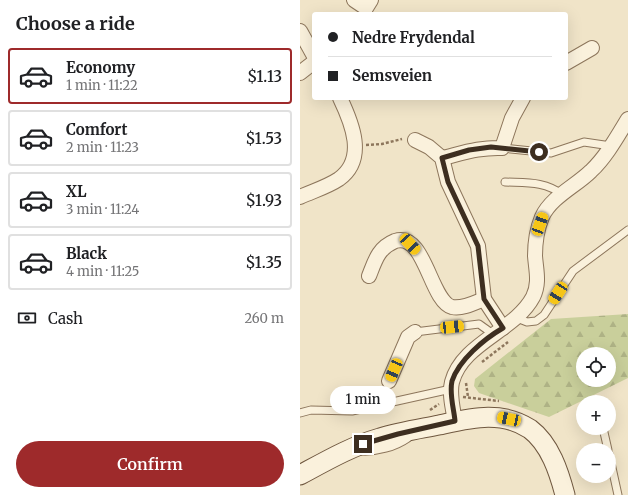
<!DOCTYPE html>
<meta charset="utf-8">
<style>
:root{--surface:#fff;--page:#f6f6f6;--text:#202124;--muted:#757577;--line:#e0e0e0;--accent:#9e2a2b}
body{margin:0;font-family:Merriweather,serif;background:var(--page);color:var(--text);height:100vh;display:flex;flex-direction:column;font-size:15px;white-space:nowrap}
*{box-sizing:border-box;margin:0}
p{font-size:13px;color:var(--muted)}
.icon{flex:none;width:22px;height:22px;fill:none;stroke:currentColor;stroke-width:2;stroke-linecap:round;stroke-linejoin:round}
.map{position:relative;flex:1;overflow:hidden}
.side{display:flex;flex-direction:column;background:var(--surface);width:300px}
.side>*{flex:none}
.hud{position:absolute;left:12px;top:12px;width:256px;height:88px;border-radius:4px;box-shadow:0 4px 16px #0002;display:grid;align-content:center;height:88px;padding:0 16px;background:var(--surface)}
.fabs{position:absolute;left:276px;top:347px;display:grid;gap:8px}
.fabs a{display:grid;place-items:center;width:40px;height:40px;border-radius:50%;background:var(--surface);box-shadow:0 4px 16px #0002;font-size:20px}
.end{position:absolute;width:18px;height:18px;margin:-9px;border:5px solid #3d2e20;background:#fff;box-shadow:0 0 0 2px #fff}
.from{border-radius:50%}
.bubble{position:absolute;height:28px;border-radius:14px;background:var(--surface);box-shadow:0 4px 16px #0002;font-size:13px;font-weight:600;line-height:28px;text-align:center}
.car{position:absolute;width:12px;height:24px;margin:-12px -6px;border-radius:5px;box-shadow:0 0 3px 1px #0007;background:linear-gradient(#f5c518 24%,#345 0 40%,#f5c518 0 76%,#345 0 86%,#f5c518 0)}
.hud b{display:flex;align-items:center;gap:14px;height:38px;font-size:15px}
.hud b+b{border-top:1px solid var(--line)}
.hud i{width:10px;height:10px;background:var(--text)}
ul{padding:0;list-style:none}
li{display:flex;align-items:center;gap:12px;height:56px;margin:0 8px 6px;padding:0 8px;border:2px solid var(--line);border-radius:4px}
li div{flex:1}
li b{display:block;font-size:15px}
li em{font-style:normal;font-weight:600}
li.current{border-color:var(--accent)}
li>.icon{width:36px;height:36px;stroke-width:1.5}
h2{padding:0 16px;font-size:18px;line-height:48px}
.pay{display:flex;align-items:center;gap:10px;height:44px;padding:0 16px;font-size:15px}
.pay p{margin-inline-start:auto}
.primary-button{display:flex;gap:8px;margin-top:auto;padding:8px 16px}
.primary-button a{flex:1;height:46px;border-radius:24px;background:var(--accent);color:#fff;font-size:16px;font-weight:600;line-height:46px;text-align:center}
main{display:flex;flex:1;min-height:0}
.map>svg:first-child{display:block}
</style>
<main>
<section class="side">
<h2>Choose a ride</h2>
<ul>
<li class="current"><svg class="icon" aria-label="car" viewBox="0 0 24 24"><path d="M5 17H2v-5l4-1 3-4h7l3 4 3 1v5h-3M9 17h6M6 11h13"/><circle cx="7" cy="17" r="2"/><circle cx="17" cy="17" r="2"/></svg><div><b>Economy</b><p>1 min · 11:22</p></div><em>$1.13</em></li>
<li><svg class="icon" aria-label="car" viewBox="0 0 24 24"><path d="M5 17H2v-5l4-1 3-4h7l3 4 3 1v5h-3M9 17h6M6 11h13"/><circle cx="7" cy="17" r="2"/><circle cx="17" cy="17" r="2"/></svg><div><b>Comfort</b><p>2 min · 11:23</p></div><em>$1.53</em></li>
<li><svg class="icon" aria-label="car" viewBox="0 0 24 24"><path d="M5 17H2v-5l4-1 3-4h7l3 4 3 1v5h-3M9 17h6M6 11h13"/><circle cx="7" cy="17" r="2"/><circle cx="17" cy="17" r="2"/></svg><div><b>XL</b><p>3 min · 11:24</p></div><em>$1.93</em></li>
<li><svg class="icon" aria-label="car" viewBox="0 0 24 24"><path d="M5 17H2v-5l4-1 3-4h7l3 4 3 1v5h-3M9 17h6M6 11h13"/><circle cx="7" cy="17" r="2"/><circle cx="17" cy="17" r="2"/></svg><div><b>Black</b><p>4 min · 11:25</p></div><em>$1.35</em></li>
</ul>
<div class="pay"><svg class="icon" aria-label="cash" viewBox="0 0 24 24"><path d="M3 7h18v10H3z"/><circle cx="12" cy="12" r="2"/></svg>Cash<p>260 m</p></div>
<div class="primary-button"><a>Confirm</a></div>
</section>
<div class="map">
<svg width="328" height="495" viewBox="0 0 328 495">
<defs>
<pattern id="forest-firs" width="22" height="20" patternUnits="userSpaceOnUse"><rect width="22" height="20" fill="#c9cf9b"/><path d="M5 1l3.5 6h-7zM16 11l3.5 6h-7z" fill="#aeb285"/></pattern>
</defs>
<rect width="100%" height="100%" fill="#f0e4c8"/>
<path fill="url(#forest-firs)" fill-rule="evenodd" d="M 328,314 L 328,378 L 249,417 L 179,393 L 174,386 L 175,379 L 251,319 ZM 283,354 L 309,354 L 309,380 L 283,380 Z"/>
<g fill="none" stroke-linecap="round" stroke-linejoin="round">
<g stroke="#8d765c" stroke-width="9">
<g id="service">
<polyline points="202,148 251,153 284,142 311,146"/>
<path d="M 205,182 C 226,183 245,181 263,195"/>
<polyline points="217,318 227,322 236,321 244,315 273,271 328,230"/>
<polyline points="115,332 179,324 193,334"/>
<polyline points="0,413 11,410 52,411 151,389"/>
<polyline points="303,428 308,450"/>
<path d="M 61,451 C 77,452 95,447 108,438"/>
<polyline points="309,454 318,495"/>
</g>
</g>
<g stroke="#8d765c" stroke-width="16">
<g id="minor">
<polyline points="54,0 66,8 71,0"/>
<polyline points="0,31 14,56"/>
<polyline points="266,63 292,48"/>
<polyline points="0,73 14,62"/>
<polyline points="115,140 129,147 142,158 148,182 178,246 184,299 203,328"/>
<path d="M 142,158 C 163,153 181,147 202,148 L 212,118 L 223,98"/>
<path d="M 0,197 C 13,191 27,187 39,179 C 67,159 52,123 40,98"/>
<path d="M 69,276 C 75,261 78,248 95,241 C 125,231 130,301 152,307 C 163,309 174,303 184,299"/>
<polyline points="89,381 108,337 115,332"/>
<path d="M 155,421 C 153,409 149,394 152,382 C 162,343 215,331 233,297 C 240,283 236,270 235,256 C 235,242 237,229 242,217 C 251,197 276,186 291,171 C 306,157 317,137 328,119"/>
</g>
</g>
<g stroke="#6f573f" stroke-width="21">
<path id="secondary" d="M 0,475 C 26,461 52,446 80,438 C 99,432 119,429 139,425 C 171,418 201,410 230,429 C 250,444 259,472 265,495"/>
</g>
<g stroke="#8d765c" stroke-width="2.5" stroke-dasharray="3 2" stroke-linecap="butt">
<polyline points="66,145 82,144 102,139"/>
<polyline points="182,362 208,342"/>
<polyline points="166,383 168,397"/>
<polyline points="163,397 199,401"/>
<polyline points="130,410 139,404"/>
</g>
<use href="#service" stroke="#faf1dc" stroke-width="7"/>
<use href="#minor" stroke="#faf1dc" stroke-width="14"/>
<use href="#secondary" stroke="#faf1dc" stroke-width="19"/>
</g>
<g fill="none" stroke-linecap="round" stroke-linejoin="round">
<path stroke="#3d2e20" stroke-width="5" d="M 63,444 L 98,434 L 155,421 C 154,409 149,394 152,381 C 159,360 184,339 203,328 L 184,299 L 178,246 L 148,182 L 142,158 L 169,150 L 191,147 L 239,152"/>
</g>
</svg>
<div class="fabs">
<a><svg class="icon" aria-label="locate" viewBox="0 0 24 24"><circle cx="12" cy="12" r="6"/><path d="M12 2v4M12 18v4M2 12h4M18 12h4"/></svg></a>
<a>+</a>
<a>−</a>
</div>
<i class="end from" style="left:239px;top:152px"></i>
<i class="end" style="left:63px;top:444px"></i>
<div class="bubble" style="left:30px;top:386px;width:66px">1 min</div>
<i class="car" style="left:240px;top:224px;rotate:20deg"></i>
<i class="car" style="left:110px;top:244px;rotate:137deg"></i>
<i class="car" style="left:258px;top:293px;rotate:213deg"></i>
<i class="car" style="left:152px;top:327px;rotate:84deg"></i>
<i class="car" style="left:94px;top:370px;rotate:203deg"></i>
<i class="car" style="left:209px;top:419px;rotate:282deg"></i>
<div class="hud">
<b><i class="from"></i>Nedre Frydendal</b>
<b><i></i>Semsveien</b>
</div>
</div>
</main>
